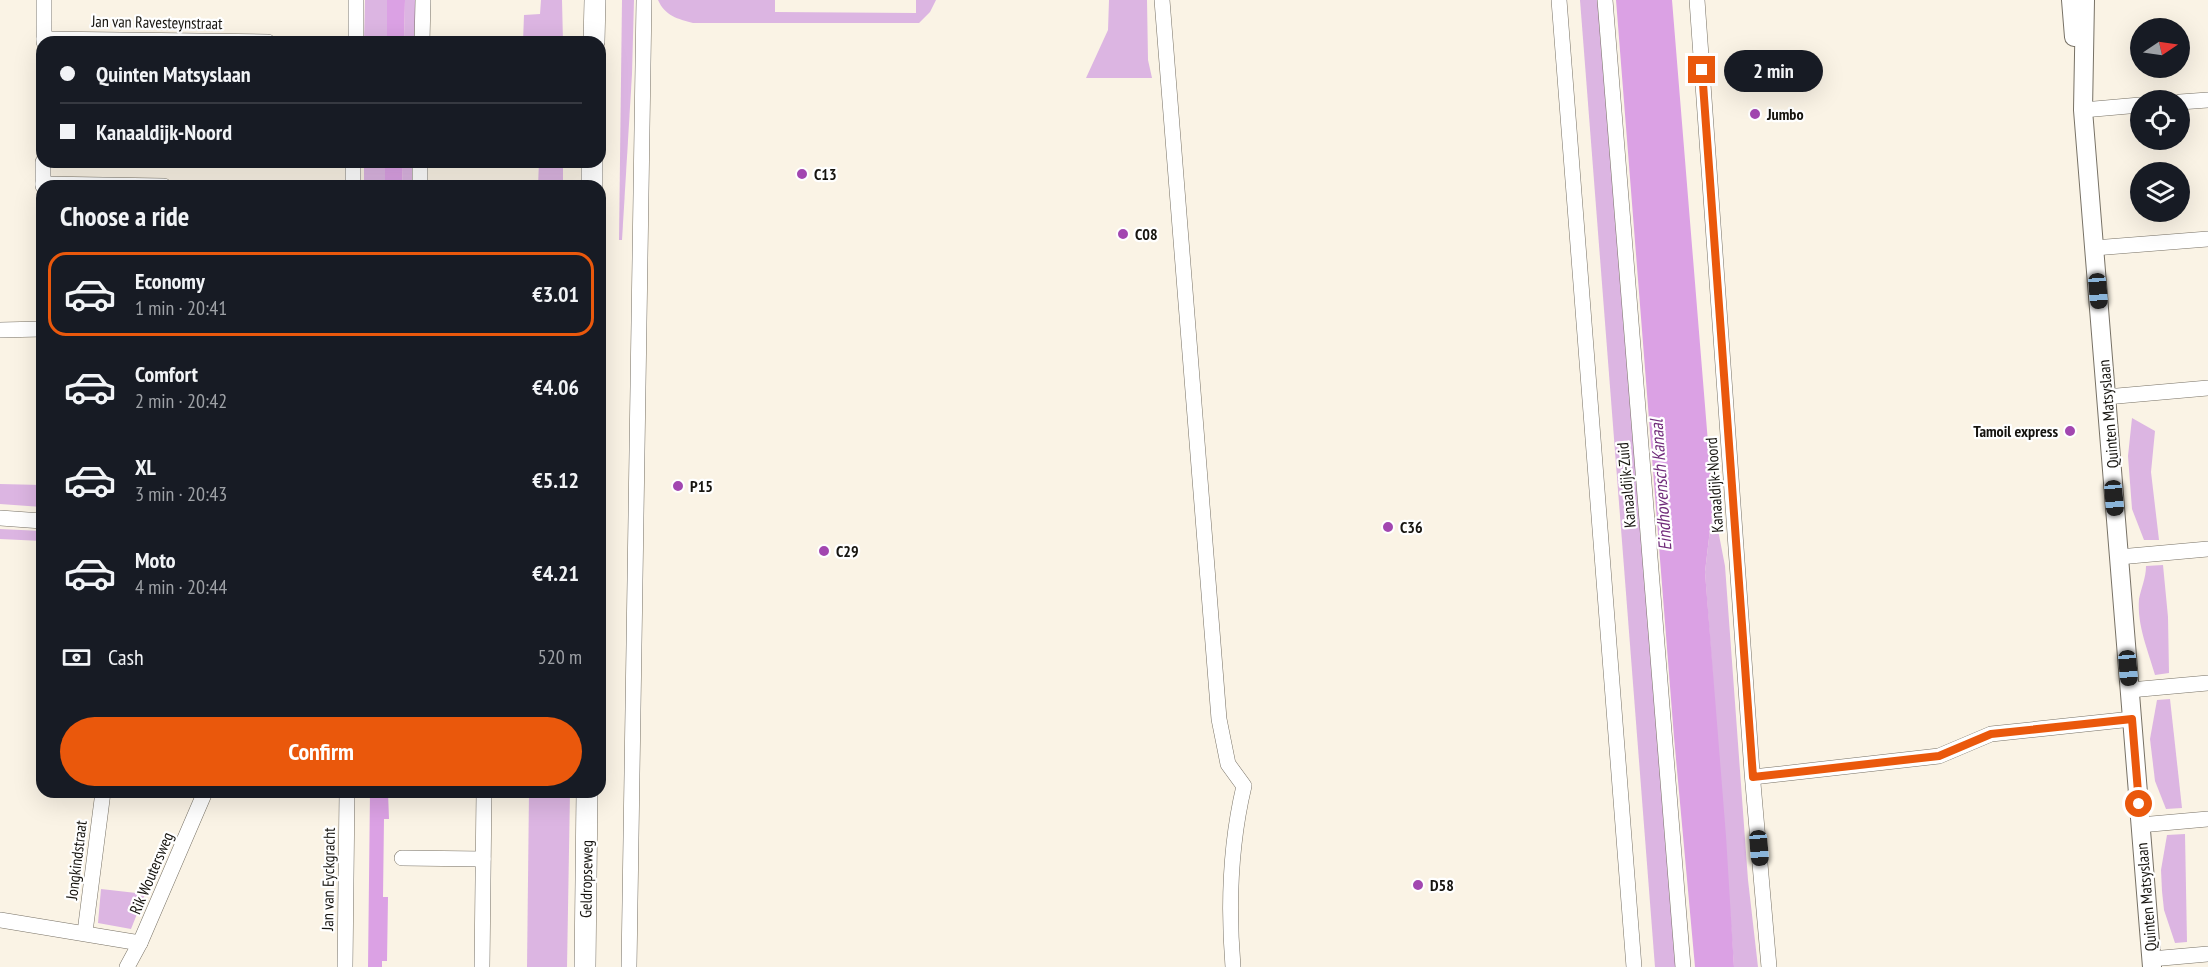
<!DOCTYPE html>
<meta charset="utf-8">
<style>
:root{--surface:#171b24;--page:#20242c;--text:#f1f3f6;--muted:#9ea1a6;--line:#363941;--accent:#ea580c}
body{margin:0;font-family:"PT Sans Narrow",sans-serif;background:var(--page);color:var(--text);height:100vh;display:flex;flex-direction:column;font-size:22px;white-space:nowrap}
*{box-sizing:border-box;margin:0}
p{font-size:20px;color:var(--muted)}
.icon{flex:none;width:33px;height:33px;fill:none;stroke:currentColor;stroke-width:2;stroke-linecap:round;stroke-linejoin:round}
.map{position:relative;flex:1;overflow:hidden}
.side{position:absolute;left:36px;top:180px;width:570px;height:618px;display:flex;flex-direction:column;background:var(--surface);border-radius:18px;box-shadow:0 6px 24px #0002}
.side>*{flex:none}
.banner{position:absolute;left:36px;top:36px;width:570px;height:132px;border-radius:18px;box-shadow:0 6px 24px #0002;display:grid;align-content:center;height:132px;padding:0 24px;background:var(--surface)}
.needle{width:39px;rotate:77deg}
.controls{position:absolute;left:2130px;top:18px;display:grid;gap:12px}
.controls a{display:grid;place-items:center;width:60px;height:60px;border-radius:50%;background:var(--surface);box-shadow:0 6px 24px #0002;font-size:30px}
.end{position:absolute;width:27px;height:27px;margin:-14px;border:8px solid #ea580c;background:#fff;box-shadow:0 0 0 3px #fff}
.from{border-radius:50%}
.bubble{position:absolute;height:42px;border-radius:21px;background:var(--surface);box-shadow:0 6px 24px #0002;font-size:20px;font-weight:700;line-height:42px;text-align:center}
.car{position:absolute;width:18px;height:36px;margin:-18px -9px;border-radius:8px;box-shadow:0 0 4px 2px #0007;background:linear-gradient(#222 24%,#8ab4d8 0 40%,#222 0 76%,#8ab4d8 0 86%,#222 0)}
.banner b{display:flex;align-items:center;gap:21px;height:57px;font-size:22px}
.banner b+b{border-top:2px solid var(--line)}
.banner i{width:15px;height:15px;background:var(--text)}
ul{padding:0;list-style:none}
li{display:flex;align-items:center;gap:18px;height:84px;margin:0 12px 9px;padding:0 12px;border:3px solid transparent;border-radius:18px}
li div{flex:1}
li b{display:block;font-size:22px}
li em{font-style:normal;font-weight:700}
li.selected{border-color:var(--accent)}
li>.icon{width:54px;height:54px;stroke-width:1.5}
h2{padding:0 24px;font-size:27px;line-height:72px}
.pay{display:flex;align-items:center;gap:15px;height:66px;padding:0 24px;font-size:22px}
.pay p{margin-inline-start:auto}
.button{display:flex;gap:12px;margin-top:auto;padding:12px 24px}
.button a{flex:1;height:69px;border-radius:36px;background:var(--accent);color:#fff;font-size:24px;font-weight:700;line-height:69px;text-align:center}
.map>svg:first-child{display:block}
</style>
<div class="map">
<svg width="2208" height="967" viewBox="0 0 2208 967">
<rect width="100%" height="100%" fill="#faf3e5"/>
<g fill="#dcb5e2">
<polygon points="365,0 387,0 387,42 364,42"/>
<polygon points="405,0 418,0 418,42 404,42"/>
<polygon points="541,0 562,0 563,42 523,42 524,15 540,14"/>
<polygon points="622,0 634,0 632,74 622,240 619,240"/>
<path d="M 658,0 L 775,0 L 775,12 L 916,13 L 916,0 L 936,0 L 930,12 L 919,23 L 693,23 C 678,19 665,16 658,0 Z"/>
<polygon points="1109,0 1147,0 1148,60 1152,78 1086,78 1108,30"/>
<polygon points="1580,0 1599,0 1677,967 1655,967"/>
<rect x="364" y="162" width="21" height="24"/>
<polygon points="403,162 417,162 417,186 402,186"/>
<polygon points="539,162 563,162 563,186 538,186"/>
<polygon points="2132,418 2155,431 2151,472 2159,540 2144,540 2132,509 2128,456"/>
<polygon points="0,484 42,485 42,507 0,504"/>
<polygon points="1713,504 1725,566 1748,880 1758,967 1734,967 1705,572"/>
<polygon points="0,529 42,531 42,541 0,539"/>
<path d="M 2163,565 L 2168,617 L 2169,673 L 2155,675 C 2148,650 2137,626 2139,599 C 2141,588 2146,578 2146,566 Z"/>
<polygon points="2170,699 2182,808 2166,809 2155,781 2150,739 2157,700"/>
<polygon points="529,792 570,792 567,967 527,967"/>
<polygon points="2185,834 2187,942 2175,943 2164,910 2162,891 2161,870 2167,835"/>
<polygon points="101,889 145,894 131,929 98,923"/>
</g>
<g fill="#dba1e4">
<polygon points="387,0 405,0 404,42 387,42"/>
<polygon points="1616,0 1672,0 1713,504 1705,572 1726,836 1734,967 1695,967 1674,737"/>
<polygon points="385,162 403,162 402,186 385,186"/>
<polygon points="370,792 388,792 389,819 384,819 383,897 388,897 387,961 382,961 382,967 368,967"/>
</g>
<g fill="none" stroke-linecap="round" stroke-linejoin="round">
<g stroke="#777165" stroke-width="16">
<g id="minor">
<path d="M 1162,0 L 1219,719 L 1228,764 L 1244,786 C 1230,845 1228,906 1233,967"/>
<polyline points="1559,0 1634,967"/>
<polyline points="1605,0 1683,967"/>
<polyline points="1697,0 1752,772 1769,967"/>
<polyline points="44,39 268,42"/>
<polyline points="44,42 44,0"/>
<polyline points="356,42 356,0"/>
<polyline points="422,42 423,0"/>
<polyline points="2180,102 2208,100"/>
<polyline points="2083,110 2140,105"/>
<polyline points="43,184 164,186"/>
<polyline points="43,186 43,162"/>
<polyline points="353,186 353,162"/>
<polyline points="420,186 420,162"/>
<polyline points="2094,248 2208,239"/>
<polyline points="0,330 42,329"/>
<polyline points="2106,397 2208,388"/>
<polyline points="0,518 42,521"/>
<polyline points="2119,557 2208,549"/>
<polyline points="2130,690 2208,683"/>
<polyline points="1753,777 1939,756 1991,734 2132,719"/>
<polyline points="2140,825 2208,819"/>
<polyline points="402,858 483,859"/>
<polyline points="0,920 140,943"/>
<polyline points="85,932 103,792"/>
<polyline points="2151,959 2208,954"/>
<polyline points="127,967 140,943 205,792"/>
<polyline points="345,967 347,792"/>
<polyline points="482,967 484,792"/>
<polyline points="629,967 644,0"/>
</g>
</g>
<g stroke="#777165" stroke-width="20">
<g id="tertiary">
<polyline points="2071,0 2074,37"/>
<polyline points="2085,0 2083,110 2152,967"/>
</g>
</g>
<g stroke="#777165" stroke-width="22">
<g id="secondary">
<polyline points="594,42 595,0"/>
<polyline points="592,186 592,162"/>
<polyline points="585,967 587,792"/>
</g>
</g>
<use href="#minor" stroke="#fff" stroke-width="15"/>
<use href="#tertiary" stroke="#fff" stroke-width="18"/>
<use href="#secondary" stroke="#fff" stroke-width="21"/>
</g>
<g fill="none" stroke-linecap="round" stroke-linejoin="round">
<polyline stroke="#ea580c" stroke-width="8" points="1702,70 1753,777 1939,756 1991,734 2132,719 2139,804"/>
</g>
<g fill="#a246b0" stroke="#fff" stroke-width="2">
<circle cx="1755" cy="114" r="6"/>
<circle cx="802" cy="174" r="6"/>
<circle cx="1123" cy="234" r="6"/>
<circle cx="2070" cy="431" r="6"/>
<circle cx="678" cy="486" r="6"/>
<circle cx="1388" cy="527" r="6"/>
<circle cx="824" cy="551" r="6"/>
<circle cx="1418" cy="885" r="6"/>
</g>
<g text-anchor="middle" stroke-width="4.5" stroke-linejoin="round" paint-order="stroke">
<g font-size="16" fill="#16140f" stroke="#fff">
<text transform="translate(157 22) rotate(1)" y="6">Jan van Ravesteynstraat</text>
<text transform="translate(2108 414) rotate(-95)" y="6">Quinten Matsyslaan</text>
<text transform="translate(1626 485) rotate(-95)" y="6">Kanaaldijk-Zuid</text>
<text transform="translate(1714 485) rotate(-94)" y="6">Kanaaldijk-Noord</text>
<text transform="translate(76 860) rotate(-83)" y="6">Jongkindstraat</text>
<text transform="translate(151 873) rotate(-67)" y="6">Rik Woutersweg</text>
<text transform="translate(328 879) rotate(-89)" y="6">Jan van Eyckgracht</text>
<text transform="translate(586 879) rotate(-89)" y="6">Geldropseweg</text>
<text transform="translate(2146 897) rotate(-95)" y="6">Quinten Matsyslaan</text>
</g>
<g font-size="16" font-weight="bold" fill="#16140f" stroke="#fff" text-anchor="start">
<text x="1767" y="120">Jumbo</text>
<text x="814" y="180">C13</text>
<text x="1135" y="240">C08</text>
<text x="2058" y="437" text-anchor="end">Tamoil express</text>
<text x="690" y="492">P15</text>
<text x="1400" y="533">C36</text>
<text x="836" y="557">C29</text>
<text x="1430" y="891">D58</text>
</g>
<g font-size="18" font-style="italic" fill="#702c7a" stroke="#fff">
<text transform="translate(1661 485) rotate(-94)" y="6">Eindhovensch Kanaal</text>
</g>
</g>
</svg>
<div class="controls">
<a><svg class="needle" viewBox="-14 -14 28 28"><path d="M0-13l5 13h-10z" fill="#e53935"/><path d="M0 13l5-13h-10z" fill="#9ea1a6"/></svg></a>
<a><svg class="icon" aria-label="locate" viewBox="0 0 24 24"><circle cx="12" cy="12" r="6"/><path d="M12 2v4M12 18v4M2 12h4M18 12h4"/></svg></a>
<a><svg class="icon" aria-label="layers" viewBox="0 0 24 24"><path d="M12 4l9 5-9 5-9-5zM3 14l9 5 9-5"/></svg></a>
</div>
<i class="end from" style="left:2139px;top:804px"></i>
<i class="end" style="left:1702px;top:70px"></i>
<div class="bubble" style="left:1724px;top:50px;width:99px">2 min</div>
<i class="car" style="left:2098px;top:291px;rotate:175deg"></i>
<i class="car" style="left:2114px;top:498px;rotate:175deg"></i>
<i class="car" style="left:2128px;top:668px;rotate:175deg"></i>
<i class="car" style="left:1759px;top:848px;rotate:175deg"></i>
<div class="banner">
<b><i class="from"></i>Quinten Matsyslaan</b>
<b><i></i>Kanaaldijk-Noord</b>
</div>
<section class="side">
<h2>Choose a ride</h2>
<ul>
<li class="selected"><svg class="icon" aria-label="car" viewBox="0 0 24 24"><path d="M5 17H2v-5l4-1 3-4h7l3 4 3 1v5h-3M9 17h6M6 11h13"/><circle cx="7" cy="17" r="2"/><circle cx="17" cy="17" r="2"/></svg><div><b>Economy</b><p>1 min · 20:41</p></div><em>€3.01</em></li>
<li><svg class="icon" aria-label="car" viewBox="0 0 24 24"><path d="M5 17H2v-5l4-1 3-4h7l3 4 3 1v5h-3M9 17h6M6 11h13"/><circle cx="7" cy="17" r="2"/><circle cx="17" cy="17" r="2"/></svg><div><b>Comfort</b><p>2 min · 20:42</p></div><em>€4.06</em></li>
<li><svg class="icon" aria-label="car" viewBox="0 0 24 24"><path d="M5 17H2v-5l4-1 3-4h7l3 4 3 1v5h-3M9 17h6M6 11h13"/><circle cx="7" cy="17" r="2"/><circle cx="17" cy="17" r="2"/></svg><div><b>XL</b><p>3 min · 20:43</p></div><em>€5.12</em></li>
<li><svg class="icon" aria-label="car" viewBox="0 0 24 24"><path d="M5 17H2v-5l4-1 3-4h7l3 4 3 1v5h-3M9 17h6M6 11h13"/><circle cx="7" cy="17" r="2"/><circle cx="17" cy="17" r="2"/></svg><div><b>Moto</b><p>4 min · 20:44</p></div><em>€4.21</em></li>
</ul>
<div class="pay"><svg class="icon" aria-label="cash" viewBox="0 0 24 24"><path d="M3 7h18v10H3z"/><circle cx="12" cy="12" r="2"/></svg>Cash<p>520 m</p></div>
<div class="button"><a>Confirm</a></div>
</section>
</div>
